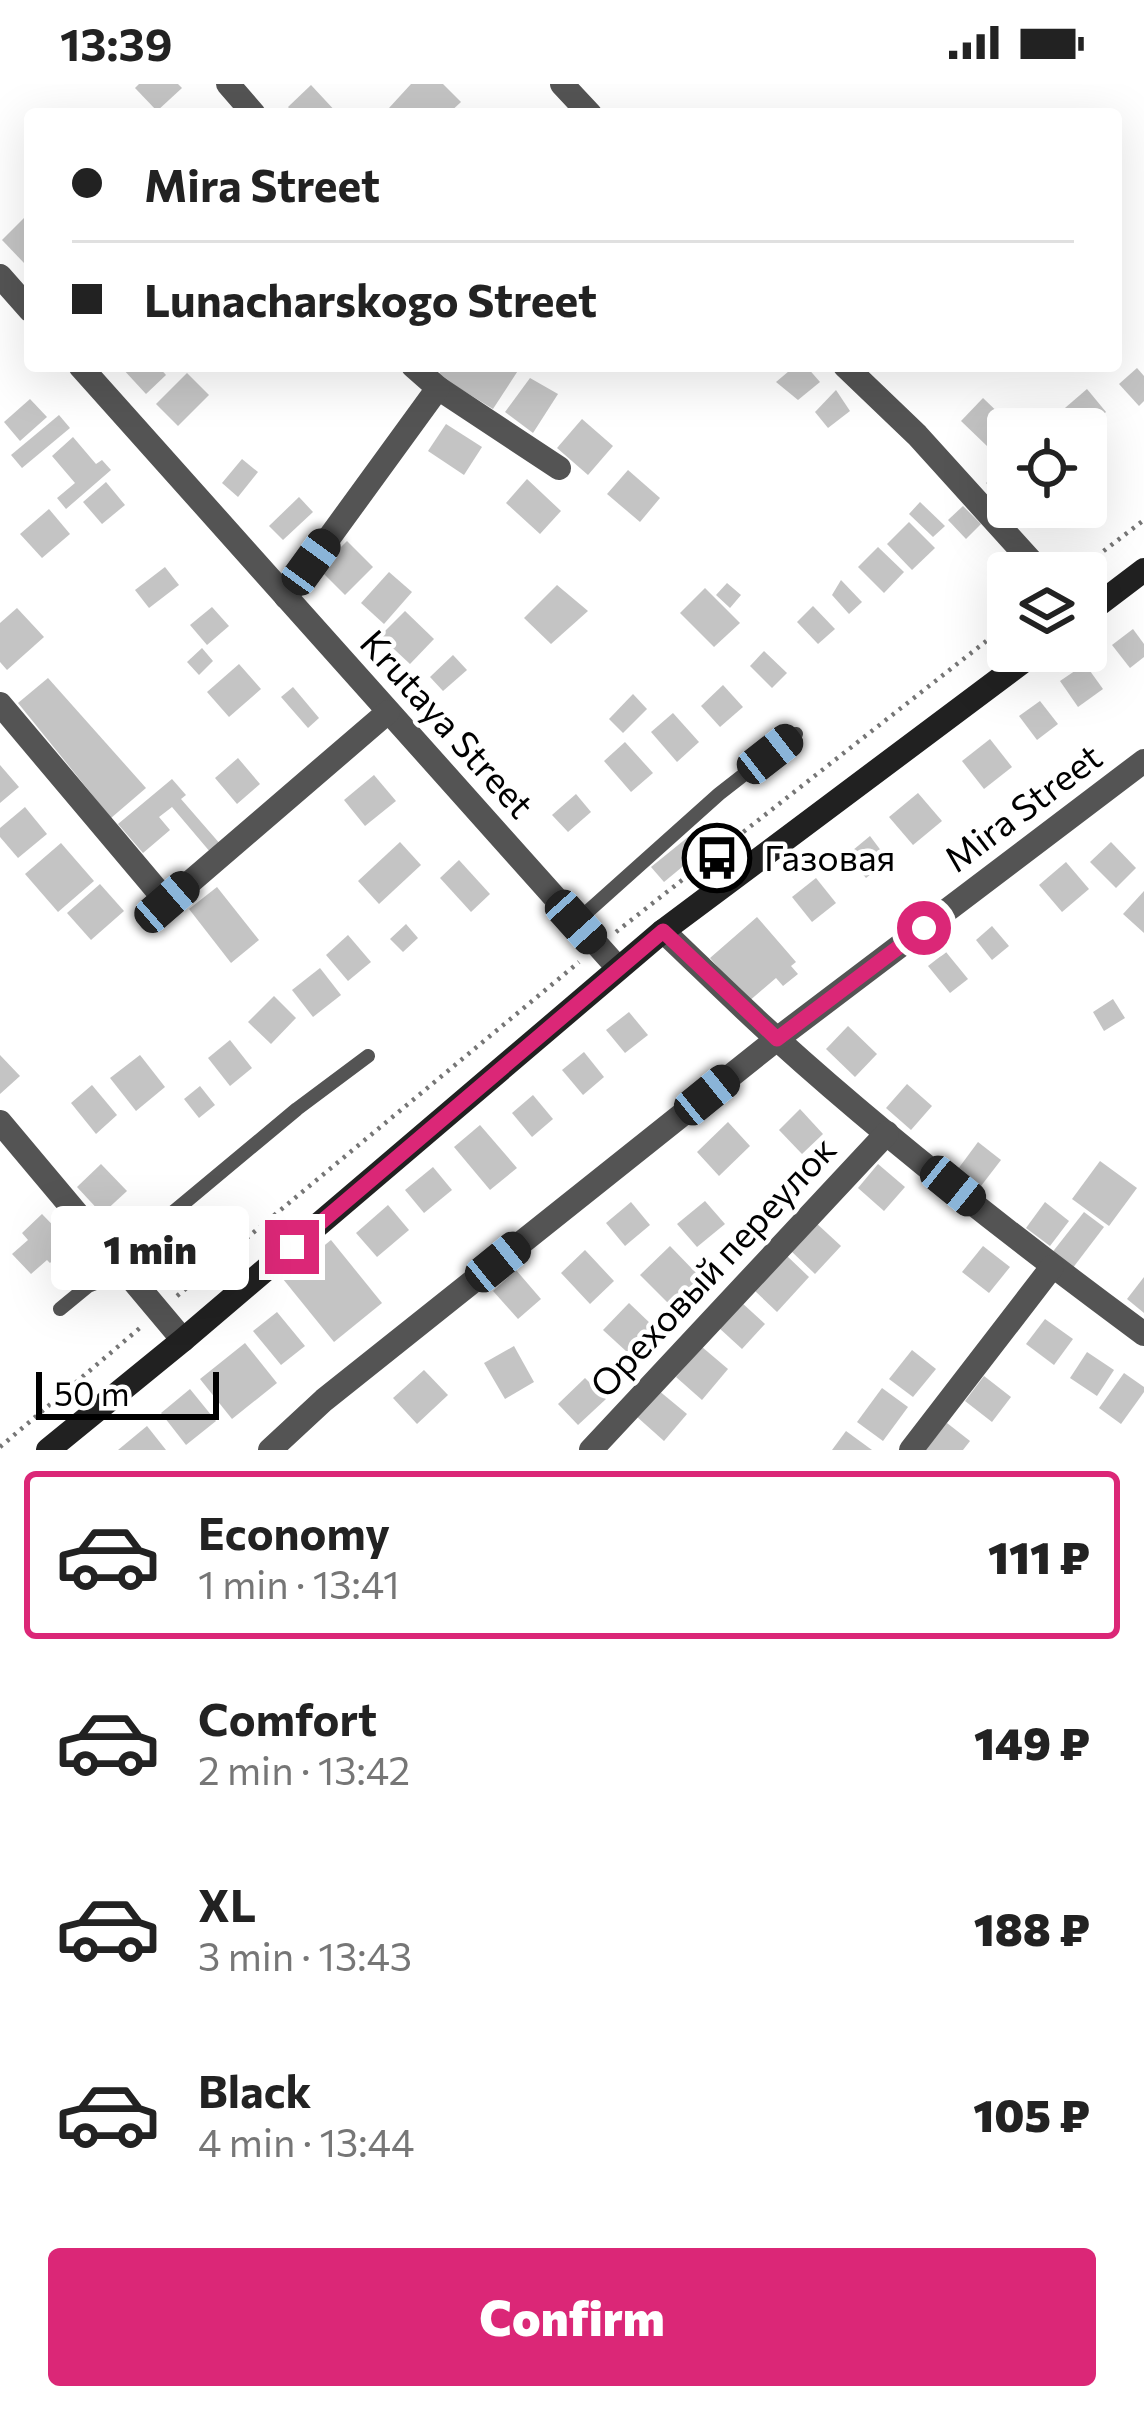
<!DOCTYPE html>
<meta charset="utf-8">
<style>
:root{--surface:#fff;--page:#f2f2f2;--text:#222;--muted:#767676;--line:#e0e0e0;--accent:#db2777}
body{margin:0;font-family:Commissioner,sans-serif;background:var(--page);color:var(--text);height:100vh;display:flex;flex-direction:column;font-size:45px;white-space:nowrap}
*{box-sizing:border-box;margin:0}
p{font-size:39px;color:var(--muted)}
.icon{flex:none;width:66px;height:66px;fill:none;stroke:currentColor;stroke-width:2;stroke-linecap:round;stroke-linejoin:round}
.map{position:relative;height:1366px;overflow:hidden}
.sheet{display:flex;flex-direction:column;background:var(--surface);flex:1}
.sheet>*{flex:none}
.top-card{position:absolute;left:24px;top:24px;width:1098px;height:264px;border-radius:12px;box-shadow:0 12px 48px #0002;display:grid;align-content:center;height:264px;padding:0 48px;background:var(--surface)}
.tools{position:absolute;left:987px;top:324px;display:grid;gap:24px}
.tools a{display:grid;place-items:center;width:120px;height:120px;border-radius:12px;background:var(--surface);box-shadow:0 12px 48px #0002;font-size:60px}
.scale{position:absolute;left:36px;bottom:30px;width:183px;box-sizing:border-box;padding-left:12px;border:6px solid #000;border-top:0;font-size:33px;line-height:42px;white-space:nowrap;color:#000;-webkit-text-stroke:9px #fff;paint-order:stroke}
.end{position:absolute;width:54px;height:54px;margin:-27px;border:15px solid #db2777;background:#fff;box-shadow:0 0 0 6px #fff}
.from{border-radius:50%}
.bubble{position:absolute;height:84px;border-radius:12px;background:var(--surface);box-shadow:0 12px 48px #0002;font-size:39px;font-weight:800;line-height:84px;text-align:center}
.car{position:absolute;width:36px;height:72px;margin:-36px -18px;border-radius:15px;box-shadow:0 0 9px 3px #0007;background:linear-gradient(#222 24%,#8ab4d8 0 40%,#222 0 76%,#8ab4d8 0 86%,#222 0)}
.top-card b{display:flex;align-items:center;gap:42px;height:114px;font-size:45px}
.top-card b+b{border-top:3px solid var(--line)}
.top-card i{width:30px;height:30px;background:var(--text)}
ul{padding:21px 0 0;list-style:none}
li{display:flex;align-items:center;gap:36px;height:168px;margin:0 24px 18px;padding:0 24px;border:6px solid transparent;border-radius:12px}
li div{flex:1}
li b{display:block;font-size:45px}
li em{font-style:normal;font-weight:800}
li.selected{border-color:var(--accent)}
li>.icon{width:108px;height:108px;stroke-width:1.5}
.action{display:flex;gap:24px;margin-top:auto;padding:24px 48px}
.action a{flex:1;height:138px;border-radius:12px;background:var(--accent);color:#fff;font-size:48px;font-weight:800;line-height:138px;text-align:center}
.status{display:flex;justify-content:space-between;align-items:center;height:84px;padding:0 60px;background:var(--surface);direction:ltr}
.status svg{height:33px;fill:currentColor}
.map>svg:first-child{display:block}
</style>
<div class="status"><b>13:39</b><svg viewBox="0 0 49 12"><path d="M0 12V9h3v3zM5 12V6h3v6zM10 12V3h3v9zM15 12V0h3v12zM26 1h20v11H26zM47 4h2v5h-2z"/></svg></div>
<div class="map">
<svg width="1144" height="1366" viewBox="0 0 1144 1366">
<rect width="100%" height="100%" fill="#fff"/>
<g fill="#c4c4c4">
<polygon points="139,0 178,0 182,4 157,27 135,4"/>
<polygon points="411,0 443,0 461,18 448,30 396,30 389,24"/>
<polygon points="311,1 338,30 294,30 288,23"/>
<polygon points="30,128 30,175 25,180 2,156"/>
<polygon points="124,282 158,282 166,291 146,310 122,284"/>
<polygon points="444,282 521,282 493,325 438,291"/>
<polygon points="795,282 806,282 820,298 798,316 776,298"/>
<polygon points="1137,284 1144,292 1144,317 1139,322 1119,300"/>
<polygon points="187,289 209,311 178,342 156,320"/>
<polygon points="530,294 558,310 533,349 505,328"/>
<polygon points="1087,305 1106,328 1086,345 1071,345 1058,330"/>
<polygon points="836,306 850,327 828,344 815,328"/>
<polygon points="983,314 1009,339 987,362 961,337"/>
<polygon points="30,315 47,333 20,357 4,338"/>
<polygon points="59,331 70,344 22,384 11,371"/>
<polygon points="582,335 613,362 588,391 557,364"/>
<polygon points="446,340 482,363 464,391 428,367"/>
<polygon points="73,353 96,380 102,376 111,386 66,425 57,414 75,399 52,372"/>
<polygon points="242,375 258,388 238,413 222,399"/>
<polygon points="1008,379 1008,424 986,399"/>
<polygon points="628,386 660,414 640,438 607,410"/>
<polygon points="527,395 561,427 540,450 506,419"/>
<polygon points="106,398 125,421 102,440 83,418"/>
<polygon points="299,413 313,428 283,456 269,442"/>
<polygon points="920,418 945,442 933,453 909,430"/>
<polygon points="963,422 981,440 966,455 948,436"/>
<polygon points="49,425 70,450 42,474 20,450"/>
<polygon points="909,438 935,464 912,486 887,460"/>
<polygon points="347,457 373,483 345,511 319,485"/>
<polygon points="878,463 904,488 884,509 858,483"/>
<polygon points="165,483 179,501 149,524 135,506"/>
<polygon points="389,488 412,508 384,540 361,519"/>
<polygon points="841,496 862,518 849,530 832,511"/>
<polygon points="727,499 741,511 730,524 716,511"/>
<polygon points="557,501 588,527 551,560 524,534"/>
<polygon points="705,504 740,539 714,563 680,529"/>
<polygon points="813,522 835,545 818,560 797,538"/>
<polygon points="212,523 229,542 207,561 190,541"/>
<polygon points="17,524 44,553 7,586 0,578 0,539"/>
<polygon points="405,527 434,555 410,580 380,552"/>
<polygon points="1133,545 1144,560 1144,573 1130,584 1112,561"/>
<polygon points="202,564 213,577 199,591 187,578"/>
<polygon points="764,567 787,589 772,604 750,582"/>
<polygon points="453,571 467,586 443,607 430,593"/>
<polygon points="239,580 261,605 229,633 207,608"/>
<polygon points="1085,580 1103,605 1078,623 1060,597"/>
<polygon points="48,594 146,704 111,734 18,619"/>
<polygon points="723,601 743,623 720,643 701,622"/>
<polygon points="293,603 319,634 308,644 281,613"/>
<polygon points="633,610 647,625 623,649 609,635"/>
<polygon points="1040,617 1058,640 1037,656 1019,632"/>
<polygon points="673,629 699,658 677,678 651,648"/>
<polygon points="990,655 1012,683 984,705 962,677"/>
<polygon points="625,658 653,689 631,708 604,677"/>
<polygon points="238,674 260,700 237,720 215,694"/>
<polygon points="0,681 19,703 0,719"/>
<polygon points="374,691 396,717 365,742 344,716"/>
<polygon points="172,695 186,711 181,715 221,761 211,769 172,723 159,733 170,746 143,769 118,740"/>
<polygon points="918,709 942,737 913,761 889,733"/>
<polygon points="576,710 591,728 568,748 552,731"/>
<polygon points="25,723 47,750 18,774 0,753 0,744"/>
<polygon points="693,749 705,764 664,798 651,783"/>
<polygon points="870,752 888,776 866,794 847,771"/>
<polygon points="400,758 421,781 379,820 358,797"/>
<polygon points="1111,758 1136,784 1116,804 1090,778"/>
<polygon points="61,759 94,797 58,828 25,790"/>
<polygon points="459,776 490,810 471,828 440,794"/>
<polygon points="1066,778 1089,805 1062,828 1039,801"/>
<polygon points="816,794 836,819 812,838 792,813"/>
<polygon points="100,800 124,827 91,856 67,829"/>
<polygon points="217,803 259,856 231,879 189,825"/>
<polygon points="1144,807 1144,849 1123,830"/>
<polygon points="757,833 796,878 791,882 798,890 783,902 776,894 748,918 710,874"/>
<polygon points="406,840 418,854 403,868 390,855"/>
<polygon points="992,842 1009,862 992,876 976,856"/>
<polygon points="348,851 371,878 348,897 326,871"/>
<polygon points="946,868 968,895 950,909 928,882"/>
<polygon points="320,884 341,911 313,933 292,906"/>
<polygon points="274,912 296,934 271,960 248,938"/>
<polygon points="1113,915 1125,934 1104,947 1093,928"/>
<polygon points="629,928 648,951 625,969 606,946"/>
<polygon points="848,942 877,970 855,993 826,965"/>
<polygon points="230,956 252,984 230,1002 208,974"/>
<polygon points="584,968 604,993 583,1011 562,986"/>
<polygon points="0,971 20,992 0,1010"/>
<polygon points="140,971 165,1003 136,1027 110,994"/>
<polygon points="907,1000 932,1022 911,1046 886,1024"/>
<polygon points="92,1001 117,1031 96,1050 71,1019"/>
<polygon points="200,1002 215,1021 199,1034 184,1015"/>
<polygon points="533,1011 553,1035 532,1053 512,1029"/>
<polygon points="800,1025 823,1050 802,1070 779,1046"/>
<polygon points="728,1038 750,1062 719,1092 697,1068"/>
<polygon points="480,1041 517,1084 490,1106 454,1063"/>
<polygon points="978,1058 1001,1076 981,1102 958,1085"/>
<polygon points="1100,1077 1137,1104 1109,1142 1072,1115"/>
<polygon points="101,1080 127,1107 102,1130 77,1103"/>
<polygon points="878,1080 905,1103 884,1127 858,1104"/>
<polygon points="433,1083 452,1106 424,1129 405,1106"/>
<polygon points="705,1117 725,1140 697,1163 677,1140"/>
<polygon points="631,1118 650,1141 625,1162 606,1139"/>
<polygon points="1045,1118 1069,1137 1050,1162 1026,1144"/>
<polygon points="388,1121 409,1146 377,1173 356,1149"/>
<polygon points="1084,1128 1104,1143 1072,1185 1051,1170"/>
<polygon points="42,1130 70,1159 50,1179 47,1176 31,1190 12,1170 28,1156 22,1149"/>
<polygon points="815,1138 841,1162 815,1190 789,1165"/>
<polygon points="331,1156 382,1219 334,1258 283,1195"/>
<polygon points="670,1162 700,1193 671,1222 640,1191"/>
<polygon points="983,1162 1010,1183 989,1209 962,1188"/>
<polygon points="585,1166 614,1197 590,1220 561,1189"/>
<polygon points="786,1171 809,1193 777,1228 753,1205"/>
<polygon points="516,1186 541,1215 518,1235 493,1207"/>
<polygon points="1144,1193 1144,1229 1127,1215"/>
<polygon points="741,1218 765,1240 742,1265 718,1243"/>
<polygon points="629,1219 653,1242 627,1268 603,1246"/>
<polygon points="277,1228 305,1262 281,1281 253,1247"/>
<polygon points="1045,1235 1073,1255 1054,1281 1026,1260"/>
<polygon points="245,1259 277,1299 232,1335 200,1295"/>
<polygon points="514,1262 534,1298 505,1315 484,1279"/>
<polygon points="702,1263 728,1285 702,1316 676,1293"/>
<polygon points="912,1266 936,1285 913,1313 889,1295"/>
<polygon points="1087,1268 1114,1286 1097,1312 1070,1294"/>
<polygon points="424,1286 448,1311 417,1340 393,1314"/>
<polygon points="1124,1289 1144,1303 1144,1308 1121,1340 1099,1324"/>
<polygon points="984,1292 1011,1313 992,1338 965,1317"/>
<polygon points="585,1294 606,1315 578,1341 558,1320"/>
<polygon points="882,1304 908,1323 883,1357 857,1338"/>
<polygon points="190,1305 216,1337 186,1361 161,1329"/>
<polygon points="658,1306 687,1330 664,1357 636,1332"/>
<polygon points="947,1339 970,1357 963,1366 925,1366"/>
<polygon points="147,1342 166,1366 118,1366"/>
<polygon points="846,1347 872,1366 832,1366"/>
</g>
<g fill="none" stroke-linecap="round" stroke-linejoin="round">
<g stroke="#767676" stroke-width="4.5" stroke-dasharray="3 6" stroke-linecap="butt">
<polyline points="1075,489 1144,436"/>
<polyline points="616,848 1008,540"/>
<polyline points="177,1212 579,878"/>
<polyline points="0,1363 141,1243"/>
</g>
<g stroke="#545454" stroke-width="14">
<polyline points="576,838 719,710 796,650"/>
<polyline points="60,1225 88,1202 111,1193 159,1140 297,1025 368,972"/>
</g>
<g stroke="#545454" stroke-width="24">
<polyline points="228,0 254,30"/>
<polyline points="562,0 590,30"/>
<polyline points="0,192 30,226"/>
<polyline points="80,282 618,884"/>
<polyline points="413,282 438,304 559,384"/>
<polyline points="845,282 917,351 1042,489"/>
<polyline points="286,513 438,304"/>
<polyline points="0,620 167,818 388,628"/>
<path d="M 663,847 C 701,883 738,920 777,955 C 893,1060 1018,1157 1144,1250"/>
<polyline points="0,1038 183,1256"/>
<polyline points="270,1366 324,1316 777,955 1144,677"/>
<polyline points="591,1366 887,1049"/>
<polyline points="911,1366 1052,1183"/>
</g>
<g stroke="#212121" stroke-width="24">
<polyline points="1086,530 1144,486"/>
<polyline points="48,1366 183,1256 663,847 1037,567"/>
</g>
</g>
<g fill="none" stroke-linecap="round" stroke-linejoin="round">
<polyline stroke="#db2777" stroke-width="15" points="292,1163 663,847 777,955 924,844"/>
</g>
<defs>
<g id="bus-ring" transform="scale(3.45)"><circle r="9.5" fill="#fff" stroke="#000" stroke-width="1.5"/><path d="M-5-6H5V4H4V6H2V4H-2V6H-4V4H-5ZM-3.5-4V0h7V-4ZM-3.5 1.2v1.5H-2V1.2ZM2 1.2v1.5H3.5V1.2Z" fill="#000"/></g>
</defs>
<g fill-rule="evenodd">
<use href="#bus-ring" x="717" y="774"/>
</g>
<g text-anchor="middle" stroke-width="9" stroke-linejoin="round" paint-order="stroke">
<g font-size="36" fill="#000" stroke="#fff">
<text transform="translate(447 640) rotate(48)" y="13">Krutaya Street</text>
<text transform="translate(1023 724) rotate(-37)" y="13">Mira Street</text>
<text transform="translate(713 1183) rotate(-47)" y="13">Ореховый переулок</text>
</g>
<g font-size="36" fill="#000" stroke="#fff" text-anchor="start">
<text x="764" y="787">Газовая</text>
</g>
</g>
</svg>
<div class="tools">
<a><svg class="icon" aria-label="locate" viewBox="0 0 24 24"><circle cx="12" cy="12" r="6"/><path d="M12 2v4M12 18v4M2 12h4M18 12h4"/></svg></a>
<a><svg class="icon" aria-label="layers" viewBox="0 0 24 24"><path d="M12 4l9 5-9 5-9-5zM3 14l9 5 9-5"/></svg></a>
</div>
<div class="scale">50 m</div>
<i class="end from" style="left:924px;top:844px"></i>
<i class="end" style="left:292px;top:1163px"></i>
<div class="bubble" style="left:51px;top:1122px;width:198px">1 min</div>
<i class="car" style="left:311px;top:478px;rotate:36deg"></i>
<i class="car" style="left:770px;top:670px;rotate:52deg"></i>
<i class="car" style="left:167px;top:818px;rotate:49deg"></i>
<i class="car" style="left:576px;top:838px;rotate:138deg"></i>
<i class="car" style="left:707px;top:1011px;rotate:51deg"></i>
<i class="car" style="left:953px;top:1102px;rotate:129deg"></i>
<i class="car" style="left:498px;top:1178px;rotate:51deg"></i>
<div class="top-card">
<b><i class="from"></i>Mira Street</b>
<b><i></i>Lunacharskogo Street</b>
</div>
</div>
<section class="sheet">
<ul>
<li class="selected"><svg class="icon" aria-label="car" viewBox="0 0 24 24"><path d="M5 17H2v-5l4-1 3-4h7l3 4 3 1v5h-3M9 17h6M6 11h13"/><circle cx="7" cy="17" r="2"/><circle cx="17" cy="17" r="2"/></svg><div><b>Economy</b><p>1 min · 13:41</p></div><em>111 ₽</em></li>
<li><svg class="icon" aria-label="car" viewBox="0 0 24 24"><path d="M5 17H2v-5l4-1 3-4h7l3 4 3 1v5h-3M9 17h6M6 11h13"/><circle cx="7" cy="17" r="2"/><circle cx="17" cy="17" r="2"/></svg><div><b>Comfort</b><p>2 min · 13:42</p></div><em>149 ₽</em></li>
<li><svg class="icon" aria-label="car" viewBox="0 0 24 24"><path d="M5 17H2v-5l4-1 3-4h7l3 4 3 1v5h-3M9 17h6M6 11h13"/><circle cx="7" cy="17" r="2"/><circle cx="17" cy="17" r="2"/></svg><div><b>XL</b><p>3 min · 13:43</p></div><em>188 ₽</em></li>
<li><svg class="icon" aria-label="car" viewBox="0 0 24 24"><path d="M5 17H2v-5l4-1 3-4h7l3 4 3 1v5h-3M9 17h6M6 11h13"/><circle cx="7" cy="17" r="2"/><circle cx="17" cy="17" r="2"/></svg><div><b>Black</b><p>4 min · 13:44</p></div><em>105 ₽</em></li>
</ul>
<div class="action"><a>Confirm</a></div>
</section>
